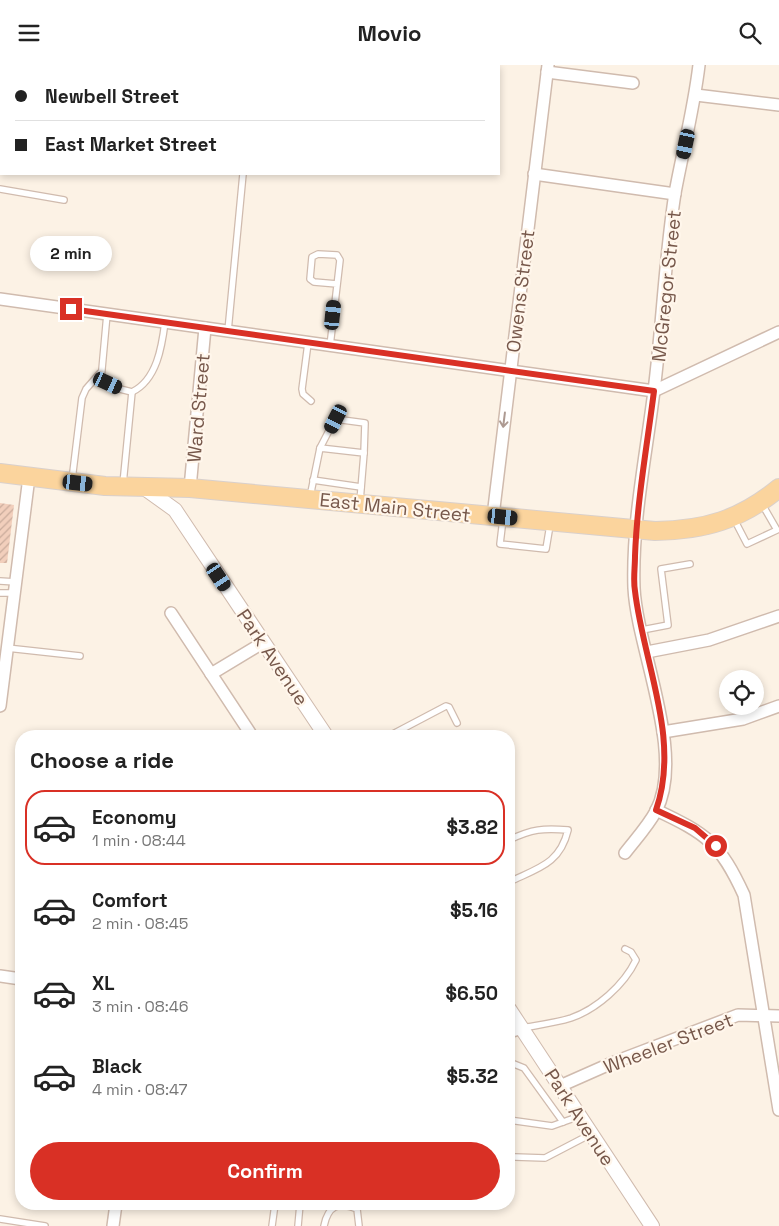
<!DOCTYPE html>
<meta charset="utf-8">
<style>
:root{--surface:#fff;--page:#f6f6f6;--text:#222;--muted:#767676;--line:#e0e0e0;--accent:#d93025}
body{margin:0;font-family:"Space Grotesk",sans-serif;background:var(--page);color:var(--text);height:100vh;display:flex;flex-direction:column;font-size:19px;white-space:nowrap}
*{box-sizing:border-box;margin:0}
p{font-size:16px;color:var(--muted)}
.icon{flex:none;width:28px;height:28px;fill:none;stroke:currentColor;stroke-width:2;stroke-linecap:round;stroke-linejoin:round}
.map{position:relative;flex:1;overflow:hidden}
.panel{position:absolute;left:15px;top:665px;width:500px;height:480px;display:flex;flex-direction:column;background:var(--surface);border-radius:20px;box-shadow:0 2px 8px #0003}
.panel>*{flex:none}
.hud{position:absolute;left:0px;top:0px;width:500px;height:110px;box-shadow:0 2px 8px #0003;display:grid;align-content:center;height:110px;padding:0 15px;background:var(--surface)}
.buttons{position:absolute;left:719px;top:605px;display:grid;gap:10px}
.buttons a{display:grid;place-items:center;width:45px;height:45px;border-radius:50%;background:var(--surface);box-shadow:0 2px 8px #0003;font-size:25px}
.end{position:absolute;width:22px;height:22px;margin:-11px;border:6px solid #d93025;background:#fff;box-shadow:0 0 0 2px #fff}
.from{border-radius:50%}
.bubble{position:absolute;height:35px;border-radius:18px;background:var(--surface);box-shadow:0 2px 8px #0003;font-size:16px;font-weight:700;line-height:35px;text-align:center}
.car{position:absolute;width:15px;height:30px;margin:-15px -8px;border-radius:6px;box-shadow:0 0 4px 1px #0007;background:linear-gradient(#222 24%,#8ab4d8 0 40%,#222 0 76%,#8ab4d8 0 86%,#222 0)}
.hud b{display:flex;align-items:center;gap:18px;height:48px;font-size:19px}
.hud b+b{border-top:1px solid var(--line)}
.hud i{width:12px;height:12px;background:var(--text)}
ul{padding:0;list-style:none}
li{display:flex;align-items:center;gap:15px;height:75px;margin:0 10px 8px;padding:0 5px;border:2px solid transparent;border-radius:20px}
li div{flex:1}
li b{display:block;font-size:19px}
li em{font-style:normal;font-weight:700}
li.active{border-color:var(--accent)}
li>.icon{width:45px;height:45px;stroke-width:1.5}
h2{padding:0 15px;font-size:22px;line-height:60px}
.button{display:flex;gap:10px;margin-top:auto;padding:10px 15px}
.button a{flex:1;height:58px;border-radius:30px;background:var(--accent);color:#fff;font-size:20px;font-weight:700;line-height:58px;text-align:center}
header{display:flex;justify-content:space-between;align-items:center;height:65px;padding:0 15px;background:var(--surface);font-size:22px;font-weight:700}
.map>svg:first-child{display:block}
</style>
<header><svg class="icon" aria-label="menu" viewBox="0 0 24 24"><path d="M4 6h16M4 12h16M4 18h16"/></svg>Movio<svg class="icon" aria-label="search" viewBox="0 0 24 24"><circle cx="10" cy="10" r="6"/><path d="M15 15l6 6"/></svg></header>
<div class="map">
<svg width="779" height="1161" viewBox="0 0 779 1161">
<defs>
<pattern id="building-hatch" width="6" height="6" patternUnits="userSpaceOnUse" patternTransform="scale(1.25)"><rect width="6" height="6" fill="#f2cfbc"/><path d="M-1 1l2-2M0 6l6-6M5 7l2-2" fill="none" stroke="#c9ab9b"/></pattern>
</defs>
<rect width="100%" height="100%" fill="#fcf2e5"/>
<polygon fill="url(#building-hatch)" points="0,438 14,440 7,498 0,498"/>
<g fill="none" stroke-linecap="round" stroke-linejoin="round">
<g stroke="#d0bbae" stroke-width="8">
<g id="service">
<polyline points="0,124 64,135"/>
<path d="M 107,249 L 101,315 L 120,324 L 132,327 C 157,315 162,281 165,257"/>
<polyline points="228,266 243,109"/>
<polyline points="308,278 302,324 303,329 311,336"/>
<polyline points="330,281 340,195 337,190 318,189 312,192 310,214 314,217 337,219"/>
<polyline points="320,383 335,354 365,358 364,388"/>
<polyline points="72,415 82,333 86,324 100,308"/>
<polyline points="313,415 361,422"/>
<polyline points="123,419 132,327"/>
<polyline points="310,432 320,383 364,388 360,436"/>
<polyline points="503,454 500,479 546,484 550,460"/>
<polyline points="734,454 747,479 777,465 762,439"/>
<polyline points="0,516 16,517"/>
<polyline points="0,528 14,528"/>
<polyline points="642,565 668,560 661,504 690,499"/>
<polyline points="7,583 80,591"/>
<polyline points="389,671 446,641 449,642 457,658"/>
<path d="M 509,775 C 532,764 543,763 568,765 C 560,799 538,803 509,817"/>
<path d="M 522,963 C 538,960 555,958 571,953 C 597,944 624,920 636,895 L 631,887 L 625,884"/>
<polyline points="509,997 524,1003 563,1057"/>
<polyline points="509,1055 552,1061 580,1051"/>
<polyline points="515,1092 545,1093 591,1069"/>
<polyline points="0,1154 45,1161"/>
<polyline points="272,1161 275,1139"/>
<polyline points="298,1161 300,1139"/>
<path d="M 324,1161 C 328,1141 338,1136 357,1144 L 359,1161"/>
</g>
</g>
<g stroke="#d0bbae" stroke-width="14">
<g id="minor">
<polyline points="374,1 374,0"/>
<polyline points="547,7 633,18"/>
<polyline points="696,30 779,40"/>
<polyline points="0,77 1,77"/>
<polyline points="534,109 675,129"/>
<polyline points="0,234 654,326 779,267"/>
<polyline points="190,423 205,263"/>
<polyline points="493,451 548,0"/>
<polyline points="171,548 252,671"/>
<polyline points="647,587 709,575 779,551"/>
<polyline points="211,609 264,577"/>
<polyline points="0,641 29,412"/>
<polyline points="663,667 743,654 779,641"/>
<path d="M 656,745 C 707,769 720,778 744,830 L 779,1045"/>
<path d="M 625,788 C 635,775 648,761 656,746 C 686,689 637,584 634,523 C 632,462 644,401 652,341 C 662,271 664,198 675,128 C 683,85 694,43 699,0"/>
<polyline points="0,911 21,914"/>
<polyline points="509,967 522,963"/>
<polyline points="560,1021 612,998 738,950 779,951"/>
<polyline points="113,1161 116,1139"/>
</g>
</g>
<g stroke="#d0bbae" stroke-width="16">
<g id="tertiary">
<polyline points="12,1 12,0"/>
<polyline points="0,94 1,86"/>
<polyline points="143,422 175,445 326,671"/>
<polyline points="509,944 652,1161"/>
</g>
</g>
<g stroke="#d9d0cc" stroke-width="20">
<path id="primary" d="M 0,408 L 105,421 L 190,423 L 655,466 C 705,465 740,455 779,423"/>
</g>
<use href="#service" stroke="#fff" stroke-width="5.5"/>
<use href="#minor" stroke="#fff" stroke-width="11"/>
<use href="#tertiary" stroke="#fff" stroke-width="14"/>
<use href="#primary" stroke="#fbd49d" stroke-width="18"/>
</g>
<defs><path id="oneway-shaft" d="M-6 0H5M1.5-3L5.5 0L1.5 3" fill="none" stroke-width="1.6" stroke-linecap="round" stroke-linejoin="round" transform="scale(1.25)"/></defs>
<use stroke="#ad9a92" href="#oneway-shaft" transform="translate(504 355) rotate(97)"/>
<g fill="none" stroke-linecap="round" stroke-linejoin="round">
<path stroke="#d93025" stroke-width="6" d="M 71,244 L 654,326 C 647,381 637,436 635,491 C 635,503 633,515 635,526 C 643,597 681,674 656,745 L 695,763 L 716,781"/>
</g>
<g text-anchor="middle" stroke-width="4.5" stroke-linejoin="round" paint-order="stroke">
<g font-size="19" fill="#76574a" stroke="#fff6eb">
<text transform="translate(666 221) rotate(-84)" y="7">McGregor Street</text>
<text transform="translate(520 226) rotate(-83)" y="7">Owens Street</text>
<text transform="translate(198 343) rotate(-85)" y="7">Ward Street</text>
<text transform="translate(395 442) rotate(6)" y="7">East Main Street</text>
<text transform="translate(273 592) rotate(56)" y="7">Park Avenue</text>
<text transform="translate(668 978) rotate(-21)" y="7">Wheeler Street</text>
<text transform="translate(580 1052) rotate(57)" y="7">Park Avenue</text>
</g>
</g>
</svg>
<div class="buttons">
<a><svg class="icon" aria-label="locate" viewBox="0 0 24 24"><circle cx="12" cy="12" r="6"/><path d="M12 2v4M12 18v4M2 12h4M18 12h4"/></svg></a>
</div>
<i class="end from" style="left:716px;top:781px"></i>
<i class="end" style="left:71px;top:244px"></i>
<div class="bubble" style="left:30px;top:171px;width:82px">2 min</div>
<i class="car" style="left:686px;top:79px;rotate:192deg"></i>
<i class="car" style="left:333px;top:250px;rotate:6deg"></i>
<i class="car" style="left:108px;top:318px;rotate:115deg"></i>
<i class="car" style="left:336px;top:354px;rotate:207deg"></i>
<i class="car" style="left:78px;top:418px;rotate:96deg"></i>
<i class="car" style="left:503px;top:452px;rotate:96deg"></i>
<i class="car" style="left:219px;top:512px;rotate:146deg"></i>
<div class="hud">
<b><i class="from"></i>Newbell Street</b>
<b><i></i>East Market Street</b>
</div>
<section class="panel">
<h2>Choose a ride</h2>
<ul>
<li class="active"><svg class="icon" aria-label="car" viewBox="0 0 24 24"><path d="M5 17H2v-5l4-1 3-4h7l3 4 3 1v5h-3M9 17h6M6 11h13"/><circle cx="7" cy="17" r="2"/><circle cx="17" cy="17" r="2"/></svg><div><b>Economy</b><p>1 min · 08:44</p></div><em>$3.82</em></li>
<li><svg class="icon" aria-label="car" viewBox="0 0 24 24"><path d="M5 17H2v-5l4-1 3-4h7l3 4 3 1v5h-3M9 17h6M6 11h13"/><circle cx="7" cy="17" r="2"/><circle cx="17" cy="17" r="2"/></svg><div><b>Comfort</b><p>2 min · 08:45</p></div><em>$5.16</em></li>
<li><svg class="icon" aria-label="car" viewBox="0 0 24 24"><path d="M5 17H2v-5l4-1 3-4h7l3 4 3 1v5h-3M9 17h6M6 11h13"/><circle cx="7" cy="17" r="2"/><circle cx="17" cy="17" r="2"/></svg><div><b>XL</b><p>3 min · 08:46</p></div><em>$6.50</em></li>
<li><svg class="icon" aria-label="car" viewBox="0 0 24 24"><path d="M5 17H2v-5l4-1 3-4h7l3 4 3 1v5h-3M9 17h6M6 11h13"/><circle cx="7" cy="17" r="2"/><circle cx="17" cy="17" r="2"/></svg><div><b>Black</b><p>4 min · 08:47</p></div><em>$5.32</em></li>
</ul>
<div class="button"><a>Confirm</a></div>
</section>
</div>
